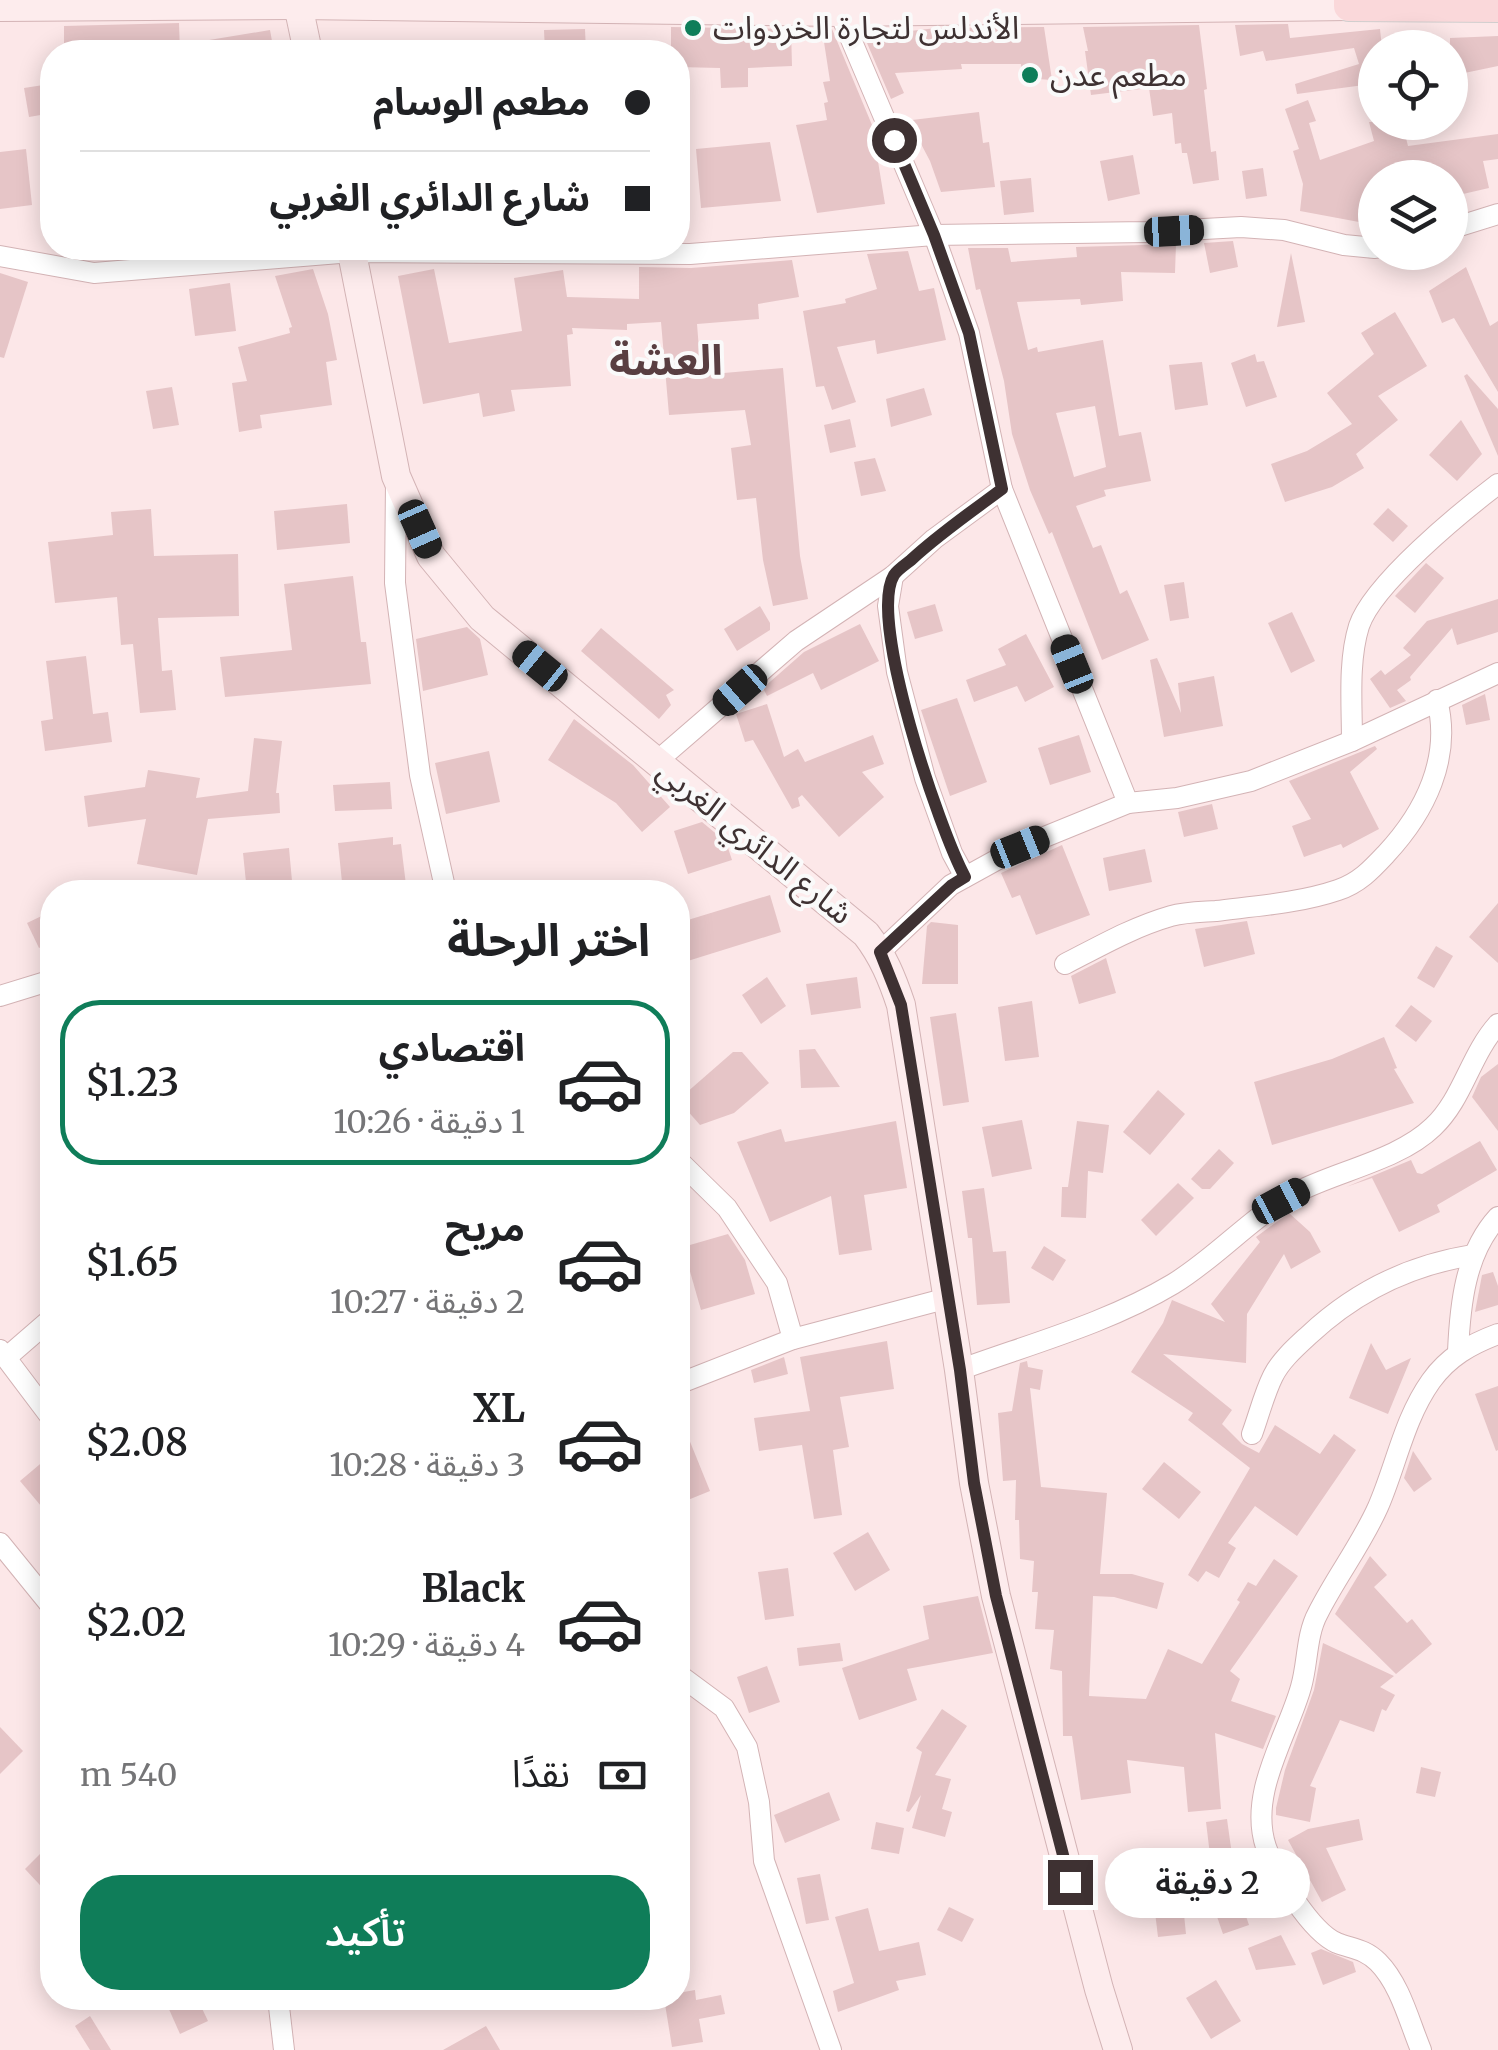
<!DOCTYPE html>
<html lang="ar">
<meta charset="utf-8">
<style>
:root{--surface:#fff;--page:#f6f6f6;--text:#202124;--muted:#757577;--line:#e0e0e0;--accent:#0f7d59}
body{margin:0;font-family:Merriweather,"Noto Sans Arabic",serif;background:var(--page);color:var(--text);direction:rtl;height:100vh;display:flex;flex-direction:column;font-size:38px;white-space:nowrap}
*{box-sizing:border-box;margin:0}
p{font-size:32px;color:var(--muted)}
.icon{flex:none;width:55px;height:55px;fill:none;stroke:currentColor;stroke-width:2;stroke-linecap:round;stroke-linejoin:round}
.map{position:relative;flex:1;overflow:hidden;direction:ltr}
.panel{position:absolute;left:40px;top:880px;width:650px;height:1130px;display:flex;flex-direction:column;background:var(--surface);border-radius:40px;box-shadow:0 5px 25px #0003;direction:rtl}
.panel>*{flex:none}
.hud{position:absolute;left:40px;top:40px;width:650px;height:220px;border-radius:40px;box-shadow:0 5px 25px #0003;direction:rtl;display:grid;align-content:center;height:220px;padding:0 40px;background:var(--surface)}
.buttons{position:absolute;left:1358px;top:30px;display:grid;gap:20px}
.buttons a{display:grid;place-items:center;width:110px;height:110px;border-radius:50%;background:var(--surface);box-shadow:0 5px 25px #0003;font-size:50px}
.end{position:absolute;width:45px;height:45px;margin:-22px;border:12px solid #3e3132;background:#fff;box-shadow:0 0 0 5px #fff}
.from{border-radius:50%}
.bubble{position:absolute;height:70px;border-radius:35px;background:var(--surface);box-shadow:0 5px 25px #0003;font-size:32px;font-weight:600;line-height:70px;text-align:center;direction:rtl}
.car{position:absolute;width:30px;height:60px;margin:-30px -15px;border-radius:12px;box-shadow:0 0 8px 2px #0007;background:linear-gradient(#222 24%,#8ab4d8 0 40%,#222 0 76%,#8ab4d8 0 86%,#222 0)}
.hud b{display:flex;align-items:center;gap:35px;height:95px;font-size:38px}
.hud b+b{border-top:2px solid var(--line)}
.hud i{width:25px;height:25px;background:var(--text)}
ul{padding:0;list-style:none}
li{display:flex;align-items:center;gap:30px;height:165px;margin:0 20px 15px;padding:0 20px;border:5px solid transparent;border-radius:40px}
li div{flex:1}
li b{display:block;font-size:38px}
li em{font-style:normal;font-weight:600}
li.selected{border-color:var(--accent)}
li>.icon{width:90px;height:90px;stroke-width:1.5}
h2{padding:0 40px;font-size:45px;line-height:120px}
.pay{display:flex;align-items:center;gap:25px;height:110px;padding:0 40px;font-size:38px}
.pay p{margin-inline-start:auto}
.cta{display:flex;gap:20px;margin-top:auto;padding:20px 40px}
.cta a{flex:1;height:115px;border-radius:40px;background:var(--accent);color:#fff;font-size:40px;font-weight:600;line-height:115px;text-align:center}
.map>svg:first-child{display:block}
</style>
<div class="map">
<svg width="1498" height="2050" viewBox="0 0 1498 2050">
<rect width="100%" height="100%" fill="#fce7e8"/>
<g fill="#e6c5c7" fill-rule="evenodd">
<polygon points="179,23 180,52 64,52 64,26"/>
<polygon points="1288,24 1290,38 1380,29 1382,48 1375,48 1375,102 1368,102 1364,85 1297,94 1295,84 1359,64 1354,48 1266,61 1263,51 1240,56 1235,25"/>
<polygon points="1199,25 1207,89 1204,90 1211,152 1216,151 1219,180 1193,184 1187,153 1182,153 1181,143 1175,144 1172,113 1153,116 1149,88 1091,95 1085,51 1088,51 1083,27"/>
<polygon points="671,27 791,29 792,66 748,68 748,87 721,88 720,68 678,67 678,52 671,52"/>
<polygon points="1044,27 1052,80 1022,78 1021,64 961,64 962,69 895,73 904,93 891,99 864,36 937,28"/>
<polygon points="585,29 586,52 545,52 544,30"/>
<polygon points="822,29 832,29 872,125 885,204 817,213 796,125 827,120 824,103 828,102 823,82 830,81"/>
<polygon points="270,30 274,52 198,52 197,42"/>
<polygon points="1498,36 1498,66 1450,76 1450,38"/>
<polygon points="50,84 52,113 29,117 24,88"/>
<polygon points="1308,100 1316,121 1309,123 1320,160 1374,141 1369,122 1402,122 1408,146 1498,134 1498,159 1483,161 1489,188 1450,197 1450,178 1428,178 1426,168 1375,178 1375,218 1359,222 1300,211 1303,184 1293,151 1299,149 1285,109"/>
<polygon points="979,112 983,143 989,142 995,187 941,192 930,161 920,142 915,143 912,120"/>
<polygon points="770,142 781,201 701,208 696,149"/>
<polygon points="26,149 32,205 0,209 0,152"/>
<polygon points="1133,155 1140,194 1108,201 1100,161"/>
<polygon points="1263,168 1267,196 1246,199 1242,171"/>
<polygon points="1031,178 1034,212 1004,215 1000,181"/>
<polygon points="1233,241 1238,267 1210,273 1204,243"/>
<path d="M 1176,244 L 1175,273 L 1121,272 L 1123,301 L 1081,305 L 1080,299 L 1017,302 L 1028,350 L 1037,347 L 1038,352 L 1103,340 L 1119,436 L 1141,432 L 1151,481 L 1104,490 L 1106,496 L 1076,506 L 1093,548 L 1101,545 L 1120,594 L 1127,590 L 1149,640 L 1102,660 L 1052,532 L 1049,534 L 1030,490 L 1012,434 L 1004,381 L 980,289 L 976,290 L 968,248 L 1008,248 L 1011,262 L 1077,257 L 1076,247 ZM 1095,406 L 1106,467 L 1074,477 L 1056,413 Z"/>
<polygon points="908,251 919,291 934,288 946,340 877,354 875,340 837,347 856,402 832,410 824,386 816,387 803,311 846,303 845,299 877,289 867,254"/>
<polygon points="1291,253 1305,322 1277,327"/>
<polygon points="792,260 799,297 758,304 759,319 697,324 701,375 783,368 800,556 808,599 773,606 763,560 756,498 737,500 731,448 751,445 745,410 669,415 661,322 627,324 627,330 572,328 573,334 567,335 571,386 511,390 515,411 483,417 479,393 423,404 398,276 434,269 449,343 522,331 514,278 563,270 567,297 639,299 639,267 691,268"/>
<polygon points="1466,267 1490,326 1498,321 1498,392 1454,318 1442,323 1429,291"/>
<polygon points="313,269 328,314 337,360 326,362 332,405 260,415 262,428 239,432 232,383 247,381 238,347 290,333 289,328 292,327 275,276"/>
<polygon points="0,273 28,282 4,358 0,357"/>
<polygon points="230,283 236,331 195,336 189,289"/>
<polygon points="1395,312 1427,366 1378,396 1398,420 1356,454 1364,468 1332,487 1285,502 1271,464 1307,451 1352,424 1327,393 1374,354 1361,333"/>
<polygon points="1255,354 1257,362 1264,361 1277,397 1246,407 1231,363"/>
<polygon points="1202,362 1208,405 1175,410 1169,365"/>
<polygon points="1467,374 1498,409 1498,456 1464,376"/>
<polygon points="172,387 179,425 153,429 146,391"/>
<polygon points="924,388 932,415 891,427 886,399"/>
<polygon points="850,419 856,447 830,453 824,425"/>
<polygon points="1461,420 1482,454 1457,481 1429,455"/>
<polygon points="875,458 886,491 861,496 854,462"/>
<polygon points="347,504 350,543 277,550 274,511"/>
<polygon points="1388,508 1408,526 1393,542 1373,524"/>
<polygon points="151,509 154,556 238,554 239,616 158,618 162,671 172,670 176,710 140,713 133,644 121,645 117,597 55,603 48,542 113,535 111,512"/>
<polygon points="1426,563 1444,578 1415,613 1395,596"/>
<polygon points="353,576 361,642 366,642 371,684 225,697 220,657 292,650 284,584"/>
<polygon points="1184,582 1189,618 1170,621 1164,585"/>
<polygon points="1498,599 1498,632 1457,645 1452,628 1410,677 1411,680 1397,690 1406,701 1390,708 1370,679 1381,670 1385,675 1411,655 1403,648 1427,621"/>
<polygon points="935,604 943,631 915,639 907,612"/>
<polygon points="760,606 770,623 770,630 737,651 724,629"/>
<polygon points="1292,612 1315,661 1291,673 1268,623"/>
<polygon points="860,624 879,661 821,690 813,673 767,696 763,688 804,652"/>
<polygon points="467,627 480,639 488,675 423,691 416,639"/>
<polygon points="601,628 674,690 666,695 671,705 659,719 581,651"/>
<polygon points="1026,634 1054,687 1025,702 1017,686 974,702 966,680 1006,665 998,649"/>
<polygon points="86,656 93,714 108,712 112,742 45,751 41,721 53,719 46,661"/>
<polygon points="1157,658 1181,713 1178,683 1214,676 1223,726 1164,737 1150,660"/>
<polygon points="1485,694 1490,720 1466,725 1462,705"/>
<polygon points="957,698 987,782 950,796 921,710"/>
<polygon points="767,704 784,757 798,749 805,762 873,735 884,764 862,772 884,797 839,837 802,795 798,798 800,806 792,809 753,740 745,742 736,714"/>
<polygon points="574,719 633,765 670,807 642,832 616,803 548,760"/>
<polygon points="1079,735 1091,772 1050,785 1038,748"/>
<polygon points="254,738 282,741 276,793 279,793 280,813 208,819 197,875 137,864 146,819 88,827 84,796 145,787 148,770 200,778 196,798 248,791"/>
<polygon points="1375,746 1377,749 1350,772 1379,829 1343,848 1341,844 1304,857 1292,826 1311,819 1289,781"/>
<polygon points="489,751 500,802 446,814 435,763"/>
<polygon points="390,782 392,809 335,811 333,785"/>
<polygon points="1212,804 1218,829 1184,837 1178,812"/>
<polygon points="702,822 726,842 732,860 688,874 674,831"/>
<polygon points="393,837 393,845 401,844 406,885 343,892 338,843"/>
<polygon points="1062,845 1090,915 1036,935 1020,895 1012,898 1001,873"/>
<polygon points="289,848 293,892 247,892 243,853"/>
<polygon points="1145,849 1152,882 1109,891 1103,858"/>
<polygon points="770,895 781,932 678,964 678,923"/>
<polygon points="1498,903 1498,963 1469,937"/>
<polygon points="52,911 52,942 39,948 27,923"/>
<polygon points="1247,921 1255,954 1204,967 1195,929"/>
<polygon points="931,922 958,925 958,984 922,984 927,926"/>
<polygon points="1436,946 1453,956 1434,988 1417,978"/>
<polygon points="1106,958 1116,993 1079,1004 1071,976"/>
<polygon points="767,977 786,1006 761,1024 742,995"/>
<polygon points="857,977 861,1008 811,1015 806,984"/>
<polygon points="1032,1001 1039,1057 1005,1061 998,1007"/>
<polygon points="1411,1005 1432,1021 1416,1042 1395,1026"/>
<polygon points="956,1013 969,1102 943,1106 930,1017"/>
<polygon points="1384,1037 1397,1068 1394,1069 1414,1103 1272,1145 1254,1082 1332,1059"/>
<polygon points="815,1049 840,1087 801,1088 799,1050"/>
<polygon points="733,1052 742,1052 769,1083 734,1113 700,1125 678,1100"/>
<polygon points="1498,1064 1498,1131 1472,1097 1481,1077"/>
<polygon points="1158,1090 1185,1114 1150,1155 1123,1132"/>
<polygon points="1022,1120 1032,1169 992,1177 982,1127"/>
<polygon points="896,1121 907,1188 864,1195 872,1250 839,1255 831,1196 770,1222 737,1142 781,1129 785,1142"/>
<polygon points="1077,1121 1109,1125 1103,1173 1088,1171 1086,1218 1061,1217 1062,1187 1068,1187"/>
<polygon points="1480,1141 1497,1170 1437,1205 1440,1212 1399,1232 1372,1178 1346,1187 1411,1160 1417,1173 1422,1174"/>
<polygon points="1219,1149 1234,1163 1210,1189 1202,1189 1191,1179"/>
<polygon points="1178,1183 1194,1198 1156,1236 1141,1220"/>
<polygon points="984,1188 993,1252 1006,1251 1010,1303 977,1305 972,1238 968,1238 962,1191"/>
<polygon points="1289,1213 1310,1232 1321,1252 1291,1269 1284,1254 1247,1314 1246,1363 1163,1354 1232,1410 1222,1424 1242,1444 1259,1453 1275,1425 1320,1454 1334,1434 1356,1450 1297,1536 1255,1506 1228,1543 1236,1548 1219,1578 1206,1571 1198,1582 1188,1575 1250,1468 1188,1420 1193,1413 1131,1372 1163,1323 1172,1300 1225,1322 1211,1304 1260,1242 1256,1237"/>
<polygon points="728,1234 745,1260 755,1294 701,1310 683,1247"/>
<polygon points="1044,1246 1066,1260 1053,1281 1031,1268"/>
<polygon points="1493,1272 1498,1286 1498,1305 1475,1312 1482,1275"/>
<polygon points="887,1341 894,1389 840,1397 849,1447 833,1450 842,1515 814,1519 802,1445 759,1451 754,1418 810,1411 800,1357"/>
<polygon points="1371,1343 1386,1370 1411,1358 1388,1414 1349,1398"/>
<polygon points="784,1357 788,1374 754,1383 751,1370"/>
<polygon points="1027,1361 1028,1367 1043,1370 1040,1390 1030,1388 1041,1487 1107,1493 1100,1574 1132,1574 1164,1583 1157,1609 1114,1597 1093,1596 1089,1696 1146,1699 1168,1649 1202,1664 1240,1602 1237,1600 1248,1582 1256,1586 1274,1559 1298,1576 1230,1671 1240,1679 1231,1701 1276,1716 1263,1749 1215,1733 1221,1809 1188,1812 1184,1767 1127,1760 1131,1793 1081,1800 1072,1736 1063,1736 1062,1671 1050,1669 1054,1630 1035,1629 1038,1592 1032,1592 1034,1561 1020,1559 1019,1520 1015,1520 1016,1480 1003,1481 998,1413 1012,1411 1020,1363"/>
<polygon points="1498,1386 1498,1450 1496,1451 1475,1394"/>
<polygon points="678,1412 710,1491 678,1504"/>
<polygon points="1413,1451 1432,1479 1414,1492 1404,1478"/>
<polygon points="52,1454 52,1519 20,1481"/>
<polygon points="1164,1462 1201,1492 1179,1519 1142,1489"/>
<polygon points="868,1532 890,1570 855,1591 833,1553"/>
<polygon points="1370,1556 1387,1575 1374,1587 1407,1623 1412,1619 1432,1644 1396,1674 1335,1614"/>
<polygon points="788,1568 794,1616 765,1620 758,1572"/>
<polygon points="978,1596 993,1653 907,1669 917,1700 859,1720 842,1668 929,1639 923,1606"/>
<polygon points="840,1643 843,1661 799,1666 797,1648"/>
<polygon points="1323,1643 1394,1676 1380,1687 1395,1695 1386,1711 1382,1709 1374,1732 1340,1720 1310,1786 1316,1788 1310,1822 1276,1815 1276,1808 1285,1770 1314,1690"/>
<polygon points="767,1666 780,1702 749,1713 737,1677"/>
<polygon points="942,1709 967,1726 935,1775 951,1779 942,1809 952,1812 945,1837 912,1828 921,1795 909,1812 906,1811 922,1752 916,1748"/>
<polygon points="0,1727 23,1751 0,1774"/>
<polygon points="1421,1767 1441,1772 1435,1797 1416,1793"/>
<polygon points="829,1792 840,1820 785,1843 774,1815"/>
<polygon points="1227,1819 1232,1855 1239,1853 1244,1878 1234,1881 1249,1925 1223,1934 1202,1873 1201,1856 1210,1855 1206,1822"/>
<polygon points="1359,1819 1363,1840 1326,1848 1346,1890 1322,1902 1288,1840 1308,1829"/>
<polygon points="876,1822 904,1828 899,1854 871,1849"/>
<polygon points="52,1842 52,1898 25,1869"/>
<polygon points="820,1874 829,1920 806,1924 797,1878"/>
<polygon points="1180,1875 1186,1934 1158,1937 1151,1879"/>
<polygon points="949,1907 974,1919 962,1942 937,1930"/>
<polygon points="868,1908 879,1951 919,1942 926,1975 896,1981 899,1990 838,2012 833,1991 854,1983 835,1917"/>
<polygon points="1281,1935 1296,1965 1256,1970 1248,1948"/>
<polygon points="1321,1949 1353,1962 1356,1972 1323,1985 1311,1953"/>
<polygon points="1216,1980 1241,2021 1211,2039 1186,1998"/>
<polygon points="695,1990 696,2000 721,1995 725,2014 699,2019 703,2042 672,2047 664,1998 678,1998 678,1993"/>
<polygon points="164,1998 197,1998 208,2021 180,2034"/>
<polygon points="90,2016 111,2050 90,2050 75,2026"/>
<polygon points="486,2026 500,2050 443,2050"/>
</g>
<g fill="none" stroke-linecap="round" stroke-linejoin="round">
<g stroke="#d3b3b5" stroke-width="22">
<g id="street">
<polyline points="836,4 934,235 969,333 1002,489 1128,803"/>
<polyline points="1450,229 1498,214"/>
<polyline points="0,256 94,273 352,252 690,254 934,235 1148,232 1241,227 1284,230 1344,245 1375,248"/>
<polyline points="396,483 395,583 420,775 446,892"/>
<polyline points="893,576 888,606 897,672 925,778 952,853 965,877"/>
<path d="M 1352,741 C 1352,705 1348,661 1359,626 C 1373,584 1461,512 1498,484"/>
<polyline points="656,762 796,641 893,576 934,539 1002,489"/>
<polyline points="880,952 951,885 1020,847 1128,803 1177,798 1251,781 1352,741 1498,673"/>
<path d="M 1065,964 C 1100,946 1133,927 1171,916 C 1185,912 1201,912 1216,911 C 1256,906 1300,903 1338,890 C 1359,883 1371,870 1386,854 C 1425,812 1452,758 1437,700"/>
<polyline points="0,996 52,980"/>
<polyline points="678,1160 727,1208 777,1283 793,1339"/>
<polyline points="0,1350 52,1419"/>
<path d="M 1458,1352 C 1460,1305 1465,1253 1498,1217"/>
<polyline points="7,1357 52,1318"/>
<path d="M 959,1370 C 1030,1344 1108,1323 1173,1284 C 1216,1258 1250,1218 1295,1193 C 1337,1171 1399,1160 1433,1127 C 1463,1099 1470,1055 1498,1024"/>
<polyline points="678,1384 793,1339 948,1298"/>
<path d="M 1252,1434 C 1259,1415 1264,1394 1273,1376 C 1281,1360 1296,1347 1309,1335 C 1356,1291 1409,1265 1473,1255"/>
<polyline points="0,1543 52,1607"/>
<polyline points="678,1674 724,1708 747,1747 759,1802 764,1861 831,2050"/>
<polyline points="278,1998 284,2050"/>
<path d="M 1421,2050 C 1409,2021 1400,1984 1378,1962 C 1365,1949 1353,1949 1337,1943 C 1311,1932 1275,1873 1266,1847 C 1248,1793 1287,1737 1301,1687 C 1308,1663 1306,1635 1318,1613 C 1336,1577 1361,1545 1378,1507 C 1396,1466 1404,1419 1431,1381 C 1448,1357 1471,1344 1498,1334"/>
</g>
</g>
<g stroke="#d3b3b5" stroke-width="30">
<g id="secondary">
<polyline points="298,5 308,52"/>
<polyline points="0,7 298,5 840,12 1349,6"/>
<path d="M 351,248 L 396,476 L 431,556 L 482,618 L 866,934 C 883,956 892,978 901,1005 L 959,1370 L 974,1483 L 996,1596 L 1099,1989 L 1118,2050"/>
</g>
</g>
<g stroke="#d1cece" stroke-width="32">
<polyline id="primary" points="1349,0 1349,6 1498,7"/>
</g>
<use href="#street" stroke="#fff" stroke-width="20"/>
<use href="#secondary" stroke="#fdeced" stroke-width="28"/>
<use href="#primary" stroke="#fad8da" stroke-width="30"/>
</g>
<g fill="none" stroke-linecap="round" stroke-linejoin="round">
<path stroke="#3e3132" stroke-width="12" d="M 894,140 L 934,235 L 969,333 L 1002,489 C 971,512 939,534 911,560 C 906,564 897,570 894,575 C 867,619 940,831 965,877 L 952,885 L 880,952 L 901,1005 L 960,1370 L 974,1483 L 996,1596 L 1070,1882"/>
</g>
<g fill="#0f7d59" stroke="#fafafa" stroke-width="4">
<circle cx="693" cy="28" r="10"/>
<circle cx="1030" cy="75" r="10"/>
</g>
<g text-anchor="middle" stroke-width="8" stroke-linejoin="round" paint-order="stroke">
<g font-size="32" fill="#3e3132" stroke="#fafafa" text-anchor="start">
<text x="713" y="39">الأندلس لتجارة الخردوات</text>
<text x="1050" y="86">مطعم عدن</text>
</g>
<g font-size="32" fill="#3e3132" stroke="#fafafa">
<text transform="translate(755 842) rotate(39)" y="11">شارع الدائري الغربي</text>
</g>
<g font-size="42" font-weight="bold" fill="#593e41" stroke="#fafafa">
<text x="666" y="375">العشة</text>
</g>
</g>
</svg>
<div class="buttons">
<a><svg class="icon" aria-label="locate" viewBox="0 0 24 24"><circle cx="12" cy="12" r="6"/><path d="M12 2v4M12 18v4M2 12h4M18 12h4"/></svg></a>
<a><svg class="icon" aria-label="layers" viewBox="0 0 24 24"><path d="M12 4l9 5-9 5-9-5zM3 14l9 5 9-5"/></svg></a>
</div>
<i class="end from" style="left:894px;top:140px"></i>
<i class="end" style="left:1070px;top:1882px"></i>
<div class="bubble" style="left:1105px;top:1848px;width:205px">2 دقيقة</div>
<i class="car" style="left:1174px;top:231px;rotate:87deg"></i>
<i class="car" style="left:420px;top:529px;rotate:156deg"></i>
<i class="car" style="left:1072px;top:664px;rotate:338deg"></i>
<i class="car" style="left:540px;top:666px;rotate:309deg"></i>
<i class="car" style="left:740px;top:690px;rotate:229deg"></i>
<i class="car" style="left:1020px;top:847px;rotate:68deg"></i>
<i class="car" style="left:1281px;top:1201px;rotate:62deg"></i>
<div class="hud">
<b><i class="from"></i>مطعم الوسام</b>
<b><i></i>شارع الدائري الغربي</b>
</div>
<section class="panel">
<h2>اختر الرحلة</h2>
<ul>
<li class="selected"><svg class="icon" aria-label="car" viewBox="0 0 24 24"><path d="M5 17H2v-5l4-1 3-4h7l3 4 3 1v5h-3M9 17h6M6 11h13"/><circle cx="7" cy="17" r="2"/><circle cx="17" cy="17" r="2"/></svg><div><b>اقتصادي</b><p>1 دقيقة · 10:26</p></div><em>$1.23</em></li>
<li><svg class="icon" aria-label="car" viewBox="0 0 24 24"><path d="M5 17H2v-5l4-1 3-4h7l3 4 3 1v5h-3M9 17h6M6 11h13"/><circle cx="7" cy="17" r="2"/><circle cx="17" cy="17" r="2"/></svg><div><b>مريح</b><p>2 دقيقة · 10:27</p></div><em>$1.65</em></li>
<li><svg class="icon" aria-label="car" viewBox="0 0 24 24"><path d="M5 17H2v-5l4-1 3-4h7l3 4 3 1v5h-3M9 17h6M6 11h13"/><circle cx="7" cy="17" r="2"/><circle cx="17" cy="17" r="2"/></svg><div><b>XL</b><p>3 دقيقة · 10:28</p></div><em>$2.08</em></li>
<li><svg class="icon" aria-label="car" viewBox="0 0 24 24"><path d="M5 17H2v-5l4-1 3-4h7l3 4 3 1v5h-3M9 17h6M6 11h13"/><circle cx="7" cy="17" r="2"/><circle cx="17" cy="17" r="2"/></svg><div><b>Black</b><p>4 دقيقة · 10:29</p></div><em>$2.02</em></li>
</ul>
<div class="pay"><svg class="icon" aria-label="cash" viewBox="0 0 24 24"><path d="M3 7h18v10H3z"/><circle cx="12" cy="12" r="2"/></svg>نقدًا<p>540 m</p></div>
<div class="cta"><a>تأكيد</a></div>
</section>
</div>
